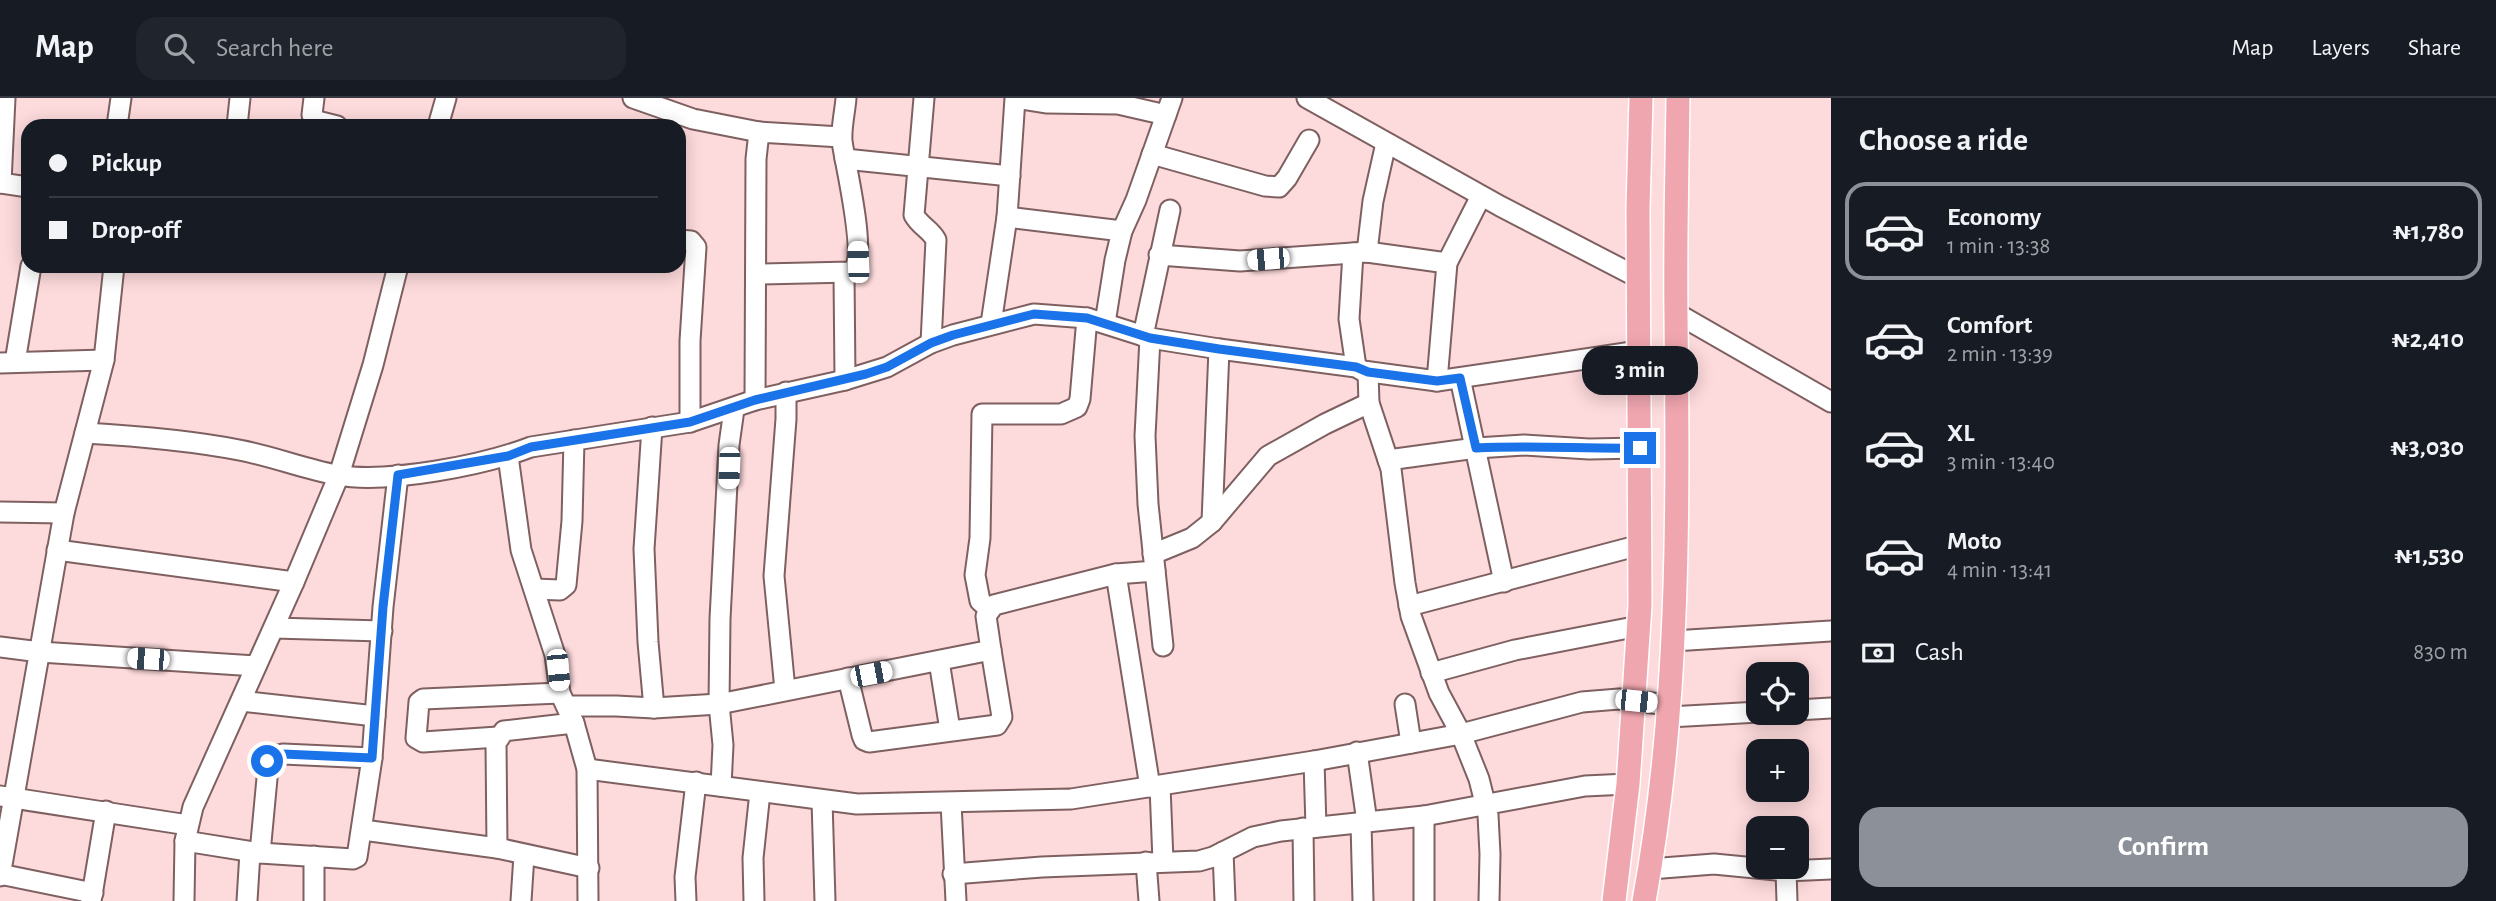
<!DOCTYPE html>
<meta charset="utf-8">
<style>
:root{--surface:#171b24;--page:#20242c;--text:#f1f3f6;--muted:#9ea1a6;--line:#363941;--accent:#8c9099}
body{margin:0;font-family:"Alegreya Sans",sans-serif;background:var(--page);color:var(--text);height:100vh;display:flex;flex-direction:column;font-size:26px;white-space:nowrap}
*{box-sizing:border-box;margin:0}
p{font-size:23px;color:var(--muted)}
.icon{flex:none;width:38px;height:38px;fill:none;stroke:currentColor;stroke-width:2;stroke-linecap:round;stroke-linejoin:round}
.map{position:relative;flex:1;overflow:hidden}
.details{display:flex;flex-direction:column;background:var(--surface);width:665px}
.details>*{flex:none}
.banner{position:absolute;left:21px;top:21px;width:665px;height:154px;border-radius:21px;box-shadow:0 4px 18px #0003;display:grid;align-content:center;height:154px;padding:0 28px;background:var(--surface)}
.fabs{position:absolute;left:1746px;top:564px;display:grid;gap:14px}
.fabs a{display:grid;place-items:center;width:63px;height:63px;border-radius:14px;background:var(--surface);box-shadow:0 4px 18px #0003;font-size:35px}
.end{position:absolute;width:32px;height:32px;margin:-16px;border:9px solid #1a73e8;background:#fff;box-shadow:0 0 0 4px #fff}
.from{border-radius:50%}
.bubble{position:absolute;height:49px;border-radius:21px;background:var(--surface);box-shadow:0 4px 18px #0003;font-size:23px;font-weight:700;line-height:49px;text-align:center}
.car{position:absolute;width:21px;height:42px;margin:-21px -10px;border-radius:9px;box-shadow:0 0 5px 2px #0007;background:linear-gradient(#fff 24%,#345 0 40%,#fff 0 76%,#345 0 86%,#fff 0)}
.banner b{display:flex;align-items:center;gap:24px;height:66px;font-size:26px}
.banner b+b{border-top:2px solid var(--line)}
.banner i{width:18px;height:18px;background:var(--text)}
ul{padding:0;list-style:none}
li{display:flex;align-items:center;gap:21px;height:98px;margin:0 14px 10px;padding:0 14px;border:4px solid transparent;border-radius:21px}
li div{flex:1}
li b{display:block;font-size:26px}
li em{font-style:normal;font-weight:700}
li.current{border-color:var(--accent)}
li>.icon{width:63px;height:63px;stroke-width:1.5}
h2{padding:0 28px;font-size:32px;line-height:84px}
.pay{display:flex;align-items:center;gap:18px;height:77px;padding:0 28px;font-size:26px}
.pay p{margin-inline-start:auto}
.button{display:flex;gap:14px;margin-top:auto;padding:14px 28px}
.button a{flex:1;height:80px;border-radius:21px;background:var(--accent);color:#fff;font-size:28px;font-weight:700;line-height:80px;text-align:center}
header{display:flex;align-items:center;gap:42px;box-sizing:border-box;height:98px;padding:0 35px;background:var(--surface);border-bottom:2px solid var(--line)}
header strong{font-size:33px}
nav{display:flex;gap:38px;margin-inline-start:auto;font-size:24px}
.search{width:490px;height:63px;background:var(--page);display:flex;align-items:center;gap:18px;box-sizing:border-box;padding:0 24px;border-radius:21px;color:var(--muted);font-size:26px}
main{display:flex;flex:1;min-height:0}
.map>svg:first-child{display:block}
</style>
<header>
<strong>Map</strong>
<div class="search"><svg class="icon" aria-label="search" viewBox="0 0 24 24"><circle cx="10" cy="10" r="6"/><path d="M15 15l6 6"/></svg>Search here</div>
<nav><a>Map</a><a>Layers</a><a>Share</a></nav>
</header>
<main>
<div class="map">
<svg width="1831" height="803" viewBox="0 0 1831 803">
<rect width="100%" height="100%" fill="#fddadc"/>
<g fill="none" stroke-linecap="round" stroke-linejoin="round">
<g stroke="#7e6061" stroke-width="23">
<g id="minor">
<polyline points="314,0 312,17 317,23 337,28"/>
<polyline points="633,0 693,21 759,34"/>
<path d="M 924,0 L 914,117 C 920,128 931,132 936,142 L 931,245"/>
<polyline points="1016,0 1046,5 1118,6 1166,17"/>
<polyline points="1307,0 1500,108 1639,180"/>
<polyline points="117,28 121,0"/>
<polyline points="237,28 240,0"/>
<polyline points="438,28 446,0"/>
<polyline points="1152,56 1265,88 1279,89 1287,80 1309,42"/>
<polyline points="845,61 1010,78"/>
<polyline points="0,85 28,89"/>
<polyline points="1,85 5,0"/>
<polyline points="1007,119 1122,133"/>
<polyline points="679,142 691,143 696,149 690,243 690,324"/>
<polyline points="1367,154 1373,103 1386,45"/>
<polyline points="1353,155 1349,221 1356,269"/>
<polyline points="1159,157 1240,163 1367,154 1447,165"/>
<polyline points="844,175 845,282"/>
<path d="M 757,176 L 851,174 C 869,161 845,67 842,43 C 841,29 845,14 846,0"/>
<polyline points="1676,215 1831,304"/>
<polyline points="1105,225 1115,162 1122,133 1136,102 1172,0"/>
<polyline points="991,226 1007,119 1015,0"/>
<polyline points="1143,238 1170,112"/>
<polyline points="1150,240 1145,338 1148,406 1163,548"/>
<polyline points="15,264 31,168"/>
<polyline points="0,265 104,262"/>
<polyline points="1368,274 1369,305 1391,371 1405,485 1411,518 1439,595 1461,636 1479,681 1488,717 1490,756 1489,803"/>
<polyline points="1460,280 1504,484"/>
<polyline points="1437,283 1447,165 1481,98"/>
<polyline points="755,302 756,61 759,34 841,39"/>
<polyline points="652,329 644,451 648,544 654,610"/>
<path d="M 85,335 C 137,338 188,342 239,352 C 272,358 304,371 337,377 C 388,386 484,367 531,349 L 690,324 L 755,302 L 845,282 L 887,269 L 931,245 L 953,237 L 1034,216 L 1087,220 L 1150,240 L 1219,251 L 1356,269 L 1363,273 L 1437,283 L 1639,253"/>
<polyline points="508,358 521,452 555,557 560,595 574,625 587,671 588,803"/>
<polyline points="1388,362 1476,350 1524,347 1589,351 1640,350"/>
<polyline points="0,414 64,415"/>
<polyline points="1212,424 1219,251"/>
<polyline points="57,452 294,484"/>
<polyline points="1153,456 1192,440 1212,424 1268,358 1325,326 1369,305"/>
<polyline points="1116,476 1150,689"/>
<polyline points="534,491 560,492 566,487 572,423 574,342"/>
<polyline points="1409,508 1640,447"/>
<polyline points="990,512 980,503 975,477 980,440 982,316 1061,316 1077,309 1080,301 1087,220"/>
<polyline points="274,530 382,533"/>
<polyline points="1673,543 1831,533"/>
<polyline points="0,549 40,554 256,568"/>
<polyline points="939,563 950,632"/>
<polyline points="1431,575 1515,552 1639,528"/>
<polyline points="848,580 862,637 864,642 869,644 997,627 1002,619 991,552"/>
<polyline points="785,592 774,478 786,321 786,294"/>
<polyline points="241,603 375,618"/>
<polyline points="1405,606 1411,645"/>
<polyline points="568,608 616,608 654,610 719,606 991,552 986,518 994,507 1116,476 1155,473"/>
<polyline points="1797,612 1831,610"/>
<polyline points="1669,619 1759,614"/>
<polyline points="498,639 423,644 416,640 419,604 423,601 560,595"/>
<polyline points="1357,654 1367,724"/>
<polyline points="1314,663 1316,729"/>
<polyline points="587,671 857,706 1071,701 1314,663 1461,636 1582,604 1619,601 1669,607"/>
<polyline points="721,688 723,647 719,606 720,521 729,347 734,311"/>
<polyline points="1160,688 1163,763"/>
<polyline points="0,698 188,727"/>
<polyline points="822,702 825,803"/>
<polyline points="951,705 956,803"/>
<polyline points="1424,718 1424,803"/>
<polyline points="1361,725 1363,803"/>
<polyline points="1303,730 1304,803"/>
<polyline points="363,732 497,750 589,770"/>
<polyline points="185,743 260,755 353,761 357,759 372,660 383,509 398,377"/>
<polyline points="497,750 496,645 504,633 574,625"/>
<polyline points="1223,754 1225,803"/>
<polyline points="260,755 269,659 283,656 372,660"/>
<polyline points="314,758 314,803"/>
<polyline points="1146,764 1149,803"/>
<polyline points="1650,771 1714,766 1786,773 1831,771"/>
<polyline points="1786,773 1787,803"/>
<polyline points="0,776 93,795"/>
<polyline points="953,776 1042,769 1199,763 1213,759 1253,739 1281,733 1424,718 1585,688 1628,686"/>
<polyline points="0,778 64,415 104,262 114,168"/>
<polyline points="91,803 106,713"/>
<polyline points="184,803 185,743 193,709 294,484 339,377 373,267 398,168"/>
<polyline points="247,803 250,754"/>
<polyline points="521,803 524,757"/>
<polyline points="686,803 685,779 696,684"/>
<polyline points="754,803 753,760 760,694"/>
</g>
</g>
<g stroke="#fff" stroke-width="26">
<g id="major">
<polyline points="1614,803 1628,686 1640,507 1638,111 1641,0"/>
<path d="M 1644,803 C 1680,609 1678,413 1676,217 C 1675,145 1677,72 1678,0"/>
</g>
</g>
<use href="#minor" stroke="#fff" stroke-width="19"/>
<use href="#major" stroke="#f0a6af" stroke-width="23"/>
</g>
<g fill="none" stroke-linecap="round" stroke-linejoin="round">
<path stroke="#1a73e8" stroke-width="9" d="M 267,663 L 272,657 L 283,656 L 372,660 L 383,509 L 398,377 L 508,358 L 531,349 L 690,324 L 755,302 L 866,276 L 887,269 L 931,245 L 953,237 L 1034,216 L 1087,220 L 1150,240 L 1219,251 L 1356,269 L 1368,274 L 1437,283 L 1460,280 L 1476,350 C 1531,347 1585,351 1640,350"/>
</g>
</svg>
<div class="fabs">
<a><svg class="icon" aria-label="locate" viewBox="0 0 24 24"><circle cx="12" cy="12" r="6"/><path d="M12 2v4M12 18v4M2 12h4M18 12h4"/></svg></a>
<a>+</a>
<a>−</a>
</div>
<i class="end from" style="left:267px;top:663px"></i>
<i class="end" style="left:1640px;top:350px"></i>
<div class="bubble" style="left:1582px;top:248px;width:116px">3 min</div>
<i class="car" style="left:1268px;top:161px;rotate:265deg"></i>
<i class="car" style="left:858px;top:164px;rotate:358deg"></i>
<i class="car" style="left:729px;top:370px;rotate:182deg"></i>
<i class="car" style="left:148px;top:561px;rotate:274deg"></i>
<i class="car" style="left:558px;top:572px;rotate:175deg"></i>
<i class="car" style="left:871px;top:576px;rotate:79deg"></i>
<i class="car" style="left:1636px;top:603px;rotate:96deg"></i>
<div class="banner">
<b><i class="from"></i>Pickup</b>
<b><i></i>Drop-off</b>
</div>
</div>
<section class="details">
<h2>Choose a ride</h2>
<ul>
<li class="current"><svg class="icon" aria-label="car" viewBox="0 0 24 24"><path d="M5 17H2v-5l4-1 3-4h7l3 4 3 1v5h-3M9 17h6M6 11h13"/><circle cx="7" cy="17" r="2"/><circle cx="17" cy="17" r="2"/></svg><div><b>Economy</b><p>1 min · 13:38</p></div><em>₦1,780</em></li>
<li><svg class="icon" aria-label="car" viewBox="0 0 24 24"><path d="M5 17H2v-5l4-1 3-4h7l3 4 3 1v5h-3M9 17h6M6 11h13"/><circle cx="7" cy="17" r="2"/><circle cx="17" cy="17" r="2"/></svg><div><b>Comfort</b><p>2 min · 13:39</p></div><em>₦2,410</em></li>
<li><svg class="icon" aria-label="car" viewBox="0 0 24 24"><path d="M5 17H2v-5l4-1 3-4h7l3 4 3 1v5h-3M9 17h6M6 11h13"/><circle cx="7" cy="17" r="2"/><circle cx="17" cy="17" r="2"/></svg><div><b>XL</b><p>3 min · 13:40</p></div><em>₦3,030</em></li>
<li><svg class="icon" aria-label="car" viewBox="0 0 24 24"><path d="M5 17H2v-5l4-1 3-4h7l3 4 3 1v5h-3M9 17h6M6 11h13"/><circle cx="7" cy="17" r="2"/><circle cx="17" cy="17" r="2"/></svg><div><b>Moto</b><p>4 min · 13:41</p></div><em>₦1,530</em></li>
</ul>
<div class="pay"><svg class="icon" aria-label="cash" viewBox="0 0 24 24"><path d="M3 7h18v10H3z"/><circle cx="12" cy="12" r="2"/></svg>Cash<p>830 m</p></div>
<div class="button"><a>Confirm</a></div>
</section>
</main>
